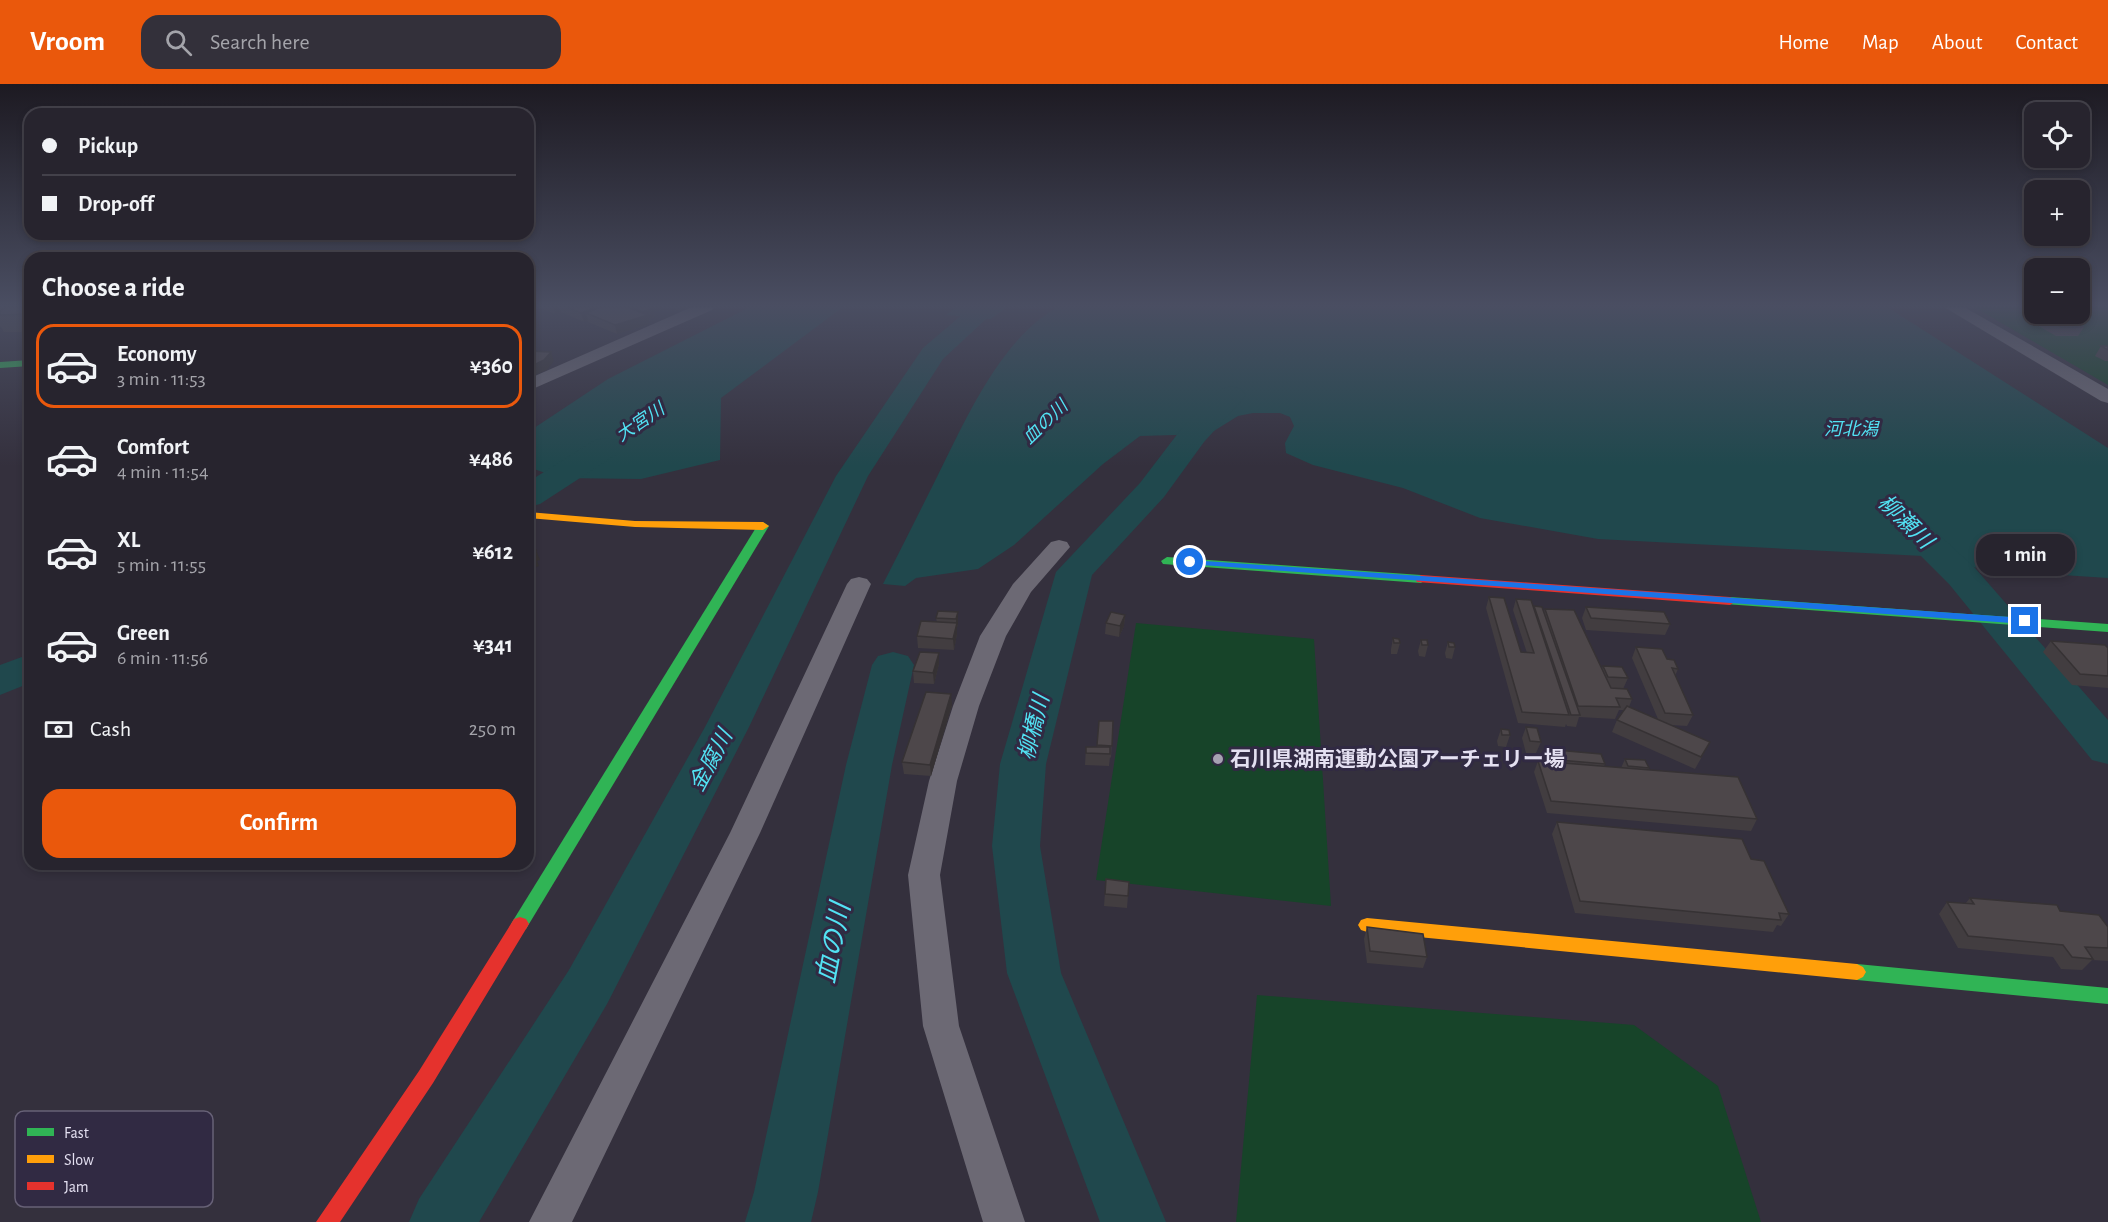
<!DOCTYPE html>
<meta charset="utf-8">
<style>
:root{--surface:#27242e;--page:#33303a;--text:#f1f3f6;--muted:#a4a4aa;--line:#43414a;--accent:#ea580c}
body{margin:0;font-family:"Alegreya Sans","Noto Sans JP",sans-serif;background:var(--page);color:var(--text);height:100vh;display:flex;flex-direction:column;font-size:22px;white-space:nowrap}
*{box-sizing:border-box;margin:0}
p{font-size:20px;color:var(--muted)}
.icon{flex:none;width:33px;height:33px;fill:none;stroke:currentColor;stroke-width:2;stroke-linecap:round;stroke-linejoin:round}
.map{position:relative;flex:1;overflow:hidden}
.side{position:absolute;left:24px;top:168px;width:510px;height:618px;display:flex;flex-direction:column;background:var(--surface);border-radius:18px;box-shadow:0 3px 9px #0003,0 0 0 2px var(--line)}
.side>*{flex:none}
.guide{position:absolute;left:24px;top:24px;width:510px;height:132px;border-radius:18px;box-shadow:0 3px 9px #0003,0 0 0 2px var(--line);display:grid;align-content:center;height:132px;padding:0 18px;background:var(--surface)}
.fabs{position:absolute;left:2024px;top:18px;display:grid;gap:12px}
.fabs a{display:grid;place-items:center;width:66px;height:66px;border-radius:12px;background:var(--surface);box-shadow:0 3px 9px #0003,0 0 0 2px var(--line);font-size:30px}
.end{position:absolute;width:27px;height:27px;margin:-14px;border:8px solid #1a73e8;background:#fff;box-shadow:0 0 0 3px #fff}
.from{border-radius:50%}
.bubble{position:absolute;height:42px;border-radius:18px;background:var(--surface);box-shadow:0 3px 9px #0003,0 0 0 2px var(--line);font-size:20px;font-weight:700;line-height:42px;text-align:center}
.guide b{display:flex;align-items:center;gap:21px;height:57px;font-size:22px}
.guide b+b{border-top:2px solid var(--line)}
.guide i{width:15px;height:15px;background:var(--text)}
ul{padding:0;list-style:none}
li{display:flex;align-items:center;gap:18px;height:84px;margin:0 12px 9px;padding:0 6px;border:3px solid transparent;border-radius:18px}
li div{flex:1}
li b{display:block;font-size:22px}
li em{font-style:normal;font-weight:700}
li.active{border-color:var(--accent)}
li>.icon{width:54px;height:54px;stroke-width:1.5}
h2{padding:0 18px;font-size:27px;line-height:72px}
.pay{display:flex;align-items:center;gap:15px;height:66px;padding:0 18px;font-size:22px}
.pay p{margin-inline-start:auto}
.action{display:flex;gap:12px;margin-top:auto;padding:12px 18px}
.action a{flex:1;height:69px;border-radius:18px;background:var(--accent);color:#fff;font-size:24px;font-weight:700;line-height:69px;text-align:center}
header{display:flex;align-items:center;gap:36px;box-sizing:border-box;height:84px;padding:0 30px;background:var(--accent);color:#fff}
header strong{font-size:28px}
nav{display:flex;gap:33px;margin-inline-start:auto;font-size:21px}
.search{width:420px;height:54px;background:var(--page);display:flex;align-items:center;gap:15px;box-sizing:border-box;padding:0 21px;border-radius:18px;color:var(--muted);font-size:22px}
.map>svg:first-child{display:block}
</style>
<header>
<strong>Vroom</strong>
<div class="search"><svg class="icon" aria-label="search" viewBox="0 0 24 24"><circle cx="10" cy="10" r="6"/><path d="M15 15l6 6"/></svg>Search here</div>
<nav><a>Home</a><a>Map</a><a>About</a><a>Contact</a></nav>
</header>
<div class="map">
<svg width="2108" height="1138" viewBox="0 0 2108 1138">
<rect width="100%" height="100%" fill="#34303d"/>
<g fill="#174429">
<polygon points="1974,223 2034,223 2034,230 2079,230 2079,223 2108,223 2108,301"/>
<polygon points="1136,539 1314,555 1331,822 1096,796"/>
<polygon points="1257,911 1634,941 1718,1002 1761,1138 1236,1138"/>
</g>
<g fill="#20484d">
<polygon points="750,223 843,223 721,314 720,376 641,395 560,394 528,383 528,348 608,295"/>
<polygon points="956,223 1007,223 991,235 946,231"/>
<path d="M 1058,223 L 1887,223 L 2108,364 L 2108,494 L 1987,486 L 1923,472 L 1598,455 L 1480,434 L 1403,404 L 1313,381 L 1286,369 L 1285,359 L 1294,342 L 1290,333 L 1280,329 L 1253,329 L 1238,332 L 1209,350 L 1140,352 L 1103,380 L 1014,461 L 978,485 L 916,494 L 905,502 L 883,500 C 901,465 919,429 937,393 C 965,337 1001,254 1058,223 Z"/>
</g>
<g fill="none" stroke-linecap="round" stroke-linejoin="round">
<g fill="#20484d" fill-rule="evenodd">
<polygon points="971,223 999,223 943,275 868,392 749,643 607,920 479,1138 409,1138 419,1115 569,886 705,643 836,392 923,264"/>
<polygon points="1231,302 1241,305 1246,311 1241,317 1204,358 1164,413 1092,491 1046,680 1040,762 1061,889 1166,1138 1100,1138 1007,889 992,762 1000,680 1056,488 1140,399 1182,344 1221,305"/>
<polygon points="606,354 617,356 622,363 617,370 540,420 528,423 528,398 595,356"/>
<polygon points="1908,430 1920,433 1975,484 2108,636 2108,680 2092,676 1949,500 1896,447 1891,440 1896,433"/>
<polygon points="893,568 908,572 914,581 892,681 818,1108 811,1138 745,1138 754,1108 846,681 872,581 878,572"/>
<polygon points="30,570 30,599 0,611 0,581"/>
</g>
<g fill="#6c6974" fill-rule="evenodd">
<polygon points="692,223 714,223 712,226 528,307 528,295"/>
<polygon points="1944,223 1964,223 2108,305 2108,319 2101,317"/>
<polygon points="1059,456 1067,458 1070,463 1031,508 1006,552 979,622 957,697 940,791 959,942 1025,1138 983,1138 923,942 908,791 929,697 953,622 980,552 1013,500 1051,458"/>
<polygon points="859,493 867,495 871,500 760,749 572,1138 529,1138 730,749 847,500 851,495"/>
</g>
<g fill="#30b455" fill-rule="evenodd">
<polygon points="30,276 30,282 0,284 0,278"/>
<polygon points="763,438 769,442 526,845 520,847 514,845 511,840 514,835 757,442"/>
<polygon points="1167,473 1421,491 1427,495 1421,499 1163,480 1161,477"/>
<polygon points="1730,513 2108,540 2108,548 1725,520 1724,517"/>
<polygon points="1857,880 2108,904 2108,920 1857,896 1851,893 1848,888 1851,883"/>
</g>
<g fill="#ff9f0a" fill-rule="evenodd">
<polygon points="528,428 635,437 763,438 769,442 763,446 635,443 528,434"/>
<polygon points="1367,834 1857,880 1863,883 1866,888 1863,893 1857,896 1367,848 1361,846 1358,841 1361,836"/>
</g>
<g fill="#e5322d" fill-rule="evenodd">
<polygon points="1421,491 1730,513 1736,517 1730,521 1417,498 1415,495"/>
<polygon points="520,833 526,835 529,840 526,845 433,999 340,1138 316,1138 419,987 514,835"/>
</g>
</g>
<g fill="#423d40">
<polygon points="0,223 30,223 30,248 4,248 1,243 0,243"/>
<polygon points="537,223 661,223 662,225 654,228 655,233 649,235 650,240 617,250 588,238 588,236 584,238 561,228 555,230"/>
<polygon points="669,223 689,223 681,227"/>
<polygon points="2030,223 2034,223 2034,230 2079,230 2079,223 2090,227 2085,236 2071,236 2084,243 2078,252 2056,252 2028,236 2032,229 2028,226"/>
<polygon points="2101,262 2108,262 2108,277 2105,277 2095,272"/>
<polygon points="1489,513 1521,568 1527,569 1513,526 1516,515 1533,524 1534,522 1544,527 1545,525 1602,585 1603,582 1628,594 1623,605 1632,615 1629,623 1658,635 1632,574 1636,563 1667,575 1678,585 1675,592 1693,631 1687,642 1671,641 1704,669 1695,685 1612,648 1617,636 1624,626 1619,626 1615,635 1579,633 1576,643 1567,642 1566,640 1565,643 1518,639 1486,524"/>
<polygon points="1586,523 1670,540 1665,551 1586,546 1582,534"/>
<polygon points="958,528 958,539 957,544 957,550 954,566 918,564 917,552 937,538 936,534"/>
<polygon points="1125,531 1124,542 1119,553 1105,550 1106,539"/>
<polygon points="1393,554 1400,559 1397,570 1391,570 1391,565"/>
<polygon points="1421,556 1428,561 1425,573 1419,572 1418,567"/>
<polygon points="2051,557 2108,564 2108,604 2072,601 2043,568"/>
<polygon points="1448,558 1455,563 1452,575 1446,574 1445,569"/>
<polygon points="939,569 939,580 934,600 914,599 913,587"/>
<polygon points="952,621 931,692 904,690 902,678"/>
<polygon points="1099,637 1113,637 1111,674 1110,673 1109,682 1085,681 1086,663 1097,663"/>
<polygon points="1526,643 1541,658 1536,669 1526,669 1522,654"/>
<polygon points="1501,645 1510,651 1506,663 1498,662 1497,657"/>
<polygon points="1556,666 1605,680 1604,682 1621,684 1625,675 1649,684 1648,686 1757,735 1751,747 1547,729 1534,688 1538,677 1551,678"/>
<polygon points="1557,738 1751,775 1789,830 1781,842 1777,841 1773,848 1575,829 1552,750"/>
<polygon points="1106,795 1129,798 1127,824 1104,822"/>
<polygon points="1970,814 2060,827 2108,843 2108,877 2092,876 2082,886 2061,885 2053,873 1958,864 1939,830 1947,818 1965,820"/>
<polygon points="1367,843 1427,873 1423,884 1367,879 1364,855"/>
</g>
<g fill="#363234">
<polygon points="553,223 559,223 561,228 555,230"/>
<polygon points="596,223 615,223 586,229 588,236 584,238 581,229"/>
<polygon points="647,223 661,223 662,225 654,228 655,233 649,235 650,240 617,250 615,241 645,232 643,228"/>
<polygon points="680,223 689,223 681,227"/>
<polygon points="538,237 540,246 528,258 528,246"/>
<polygon points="551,268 554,277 547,286 528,294 528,284"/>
<polygon points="536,466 540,476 537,477 539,482 528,486 528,474 532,467"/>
<polygon points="958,528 958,539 957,544 957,550 954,566 953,555 956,542 956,535"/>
<polygon points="1125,531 1124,542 1119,553 1120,542"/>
<polygon points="939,569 939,580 934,600 933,589"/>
<polygon points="951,610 952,621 931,692 930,681"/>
</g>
<g fill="#4d474a" stroke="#363234" stroke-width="1.5">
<polygon points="6,223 30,223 30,230 0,231 0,227"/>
<polygon points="567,223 596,223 581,229"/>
<polygon points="601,223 627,223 648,231 615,241 586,229"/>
<polygon points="631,223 651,223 653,224 643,228"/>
<polygon points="2079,223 2084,223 2090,227 2079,227"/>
<polygon points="2038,230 2060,230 2084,243 2061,243"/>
<polygon points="528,237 538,237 528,246"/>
<polygon points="2101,262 2108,262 2108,266"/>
<polygon points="528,267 551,268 544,276 528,284"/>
<polygon points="528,457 536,466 532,467 535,471 528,474"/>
<polygon points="1489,513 1504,514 1521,568 1534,569 1516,515 1531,516 1569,631 1522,628"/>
<polygon points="1534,522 1542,523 1580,631 1571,631"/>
<polygon points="1586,523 1664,528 1670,540 1591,534"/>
<polygon points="1545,525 1574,526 1611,604 1627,605 1632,615 1616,614 1620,623 1578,622"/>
<polygon points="938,527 958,528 956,535 936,534"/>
<polygon points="1111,528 1125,531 1120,542 1106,539"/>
<polygon points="921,537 957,539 953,555 917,552"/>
<polygon points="1393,554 1399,555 1400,559 1394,559"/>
<polygon points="1421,556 1427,556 1428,561 1422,561"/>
<polygon points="2051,557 2105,561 2108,564 2108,592 2080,590"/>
<polygon points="1448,558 1454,559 1455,563 1449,563"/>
<polygon points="1636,563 1662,565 1667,575 1674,576 1678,585 1672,584 1693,631 1665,629"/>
<polygon points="920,568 939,569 933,589 913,587"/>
<polygon points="1603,582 1622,583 1628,594 1608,593"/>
<polygon points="926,608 951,610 930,681 902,678"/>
<polygon points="1627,622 1710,658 1701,673 1617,636"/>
<polygon points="1099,637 1113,637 1112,662 1097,661"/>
<polygon points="1526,643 1537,644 1541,658 1530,657"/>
<polygon points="1501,645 1509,646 1510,651 1502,651"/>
<polygon points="1086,663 1110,663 1110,670 1086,669"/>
<polygon points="1556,666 1601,670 1605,680 1559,676"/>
<polygon points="1625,675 1645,676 1649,684 1628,682"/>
<polygon points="1538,677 1738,693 1757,735 1551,717"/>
<polygon points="1557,738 1742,755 1751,775 1764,777 1789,830 1779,829 1781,836 1580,817"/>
<polygon points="1106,795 1129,798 1128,812 1105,810"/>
<polygon points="1970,814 2057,821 2060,827 2099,831 2108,843 2108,864 2085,863 2093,875 2072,873 2063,861 1968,852 1947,818 1974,820"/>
<polygon points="1367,843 1423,850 1427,873 1370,867"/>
</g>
<linearGradient id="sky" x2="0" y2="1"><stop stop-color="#1d1a22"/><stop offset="0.58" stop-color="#4a4e62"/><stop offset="1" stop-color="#4a4e62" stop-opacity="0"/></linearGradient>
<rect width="2108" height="382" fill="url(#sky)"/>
<polygon fill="#1a73e8" points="1190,476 2025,534 2029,537 2025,540 1187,480 1186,478"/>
<circle fill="#a6a2b2" stroke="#312a43" stroke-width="2" cx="1218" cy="675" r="6"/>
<g text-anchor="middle" stroke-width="6" stroke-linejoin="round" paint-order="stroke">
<g font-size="18" font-style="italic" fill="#52e2f3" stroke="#312a43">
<text transform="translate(640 338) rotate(-34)" y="6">大宮川</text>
<text transform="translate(1045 338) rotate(-44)" y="6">血の川</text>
<text x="1851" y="351">河北潟</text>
</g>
<g font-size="21" font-weight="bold" fill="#e4e0f1" stroke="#312a43" text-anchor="start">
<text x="1230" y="682">石川県湖南運動公園アーチェリー場</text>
</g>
<g font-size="22" font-style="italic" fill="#52e2f3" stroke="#312a43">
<text transform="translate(1906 437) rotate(44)" y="8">柳瀬川</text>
<text transform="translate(1033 643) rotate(-76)" y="8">柳橋川</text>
<text transform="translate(710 676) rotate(-62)" y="8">金腐川</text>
</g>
<g font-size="27" font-style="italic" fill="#52e2f3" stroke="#312a43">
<text transform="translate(833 859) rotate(-79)" y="9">血の川</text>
</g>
</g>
<rect x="15" y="1027" width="198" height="96" rx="9" fill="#312a43" stroke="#676177" stroke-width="1.5"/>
<rect x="27" y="1044" width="27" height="8" fill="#30b455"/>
<rect x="27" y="1071" width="27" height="8" fill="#ff9f0a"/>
<rect x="27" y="1098" width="27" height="8" fill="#e5322d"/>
<g font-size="16" fill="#e4e0f1">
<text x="64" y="1054">Fast</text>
<text x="64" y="1081">Slow</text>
<text x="64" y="1108">Jam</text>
</g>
</svg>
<div class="fabs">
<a><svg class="icon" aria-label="locate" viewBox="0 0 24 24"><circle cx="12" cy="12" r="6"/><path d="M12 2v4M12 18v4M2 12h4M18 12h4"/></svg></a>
<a>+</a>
<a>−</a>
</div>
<i class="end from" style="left:1190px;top:478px"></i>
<i class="end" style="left:2025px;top:537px"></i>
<div class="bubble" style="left:1976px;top:450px;width:99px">1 min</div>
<div class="guide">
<b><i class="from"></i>Pickup</b>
<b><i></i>Drop-off</b>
</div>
<section class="side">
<h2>Choose a ride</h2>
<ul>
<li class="active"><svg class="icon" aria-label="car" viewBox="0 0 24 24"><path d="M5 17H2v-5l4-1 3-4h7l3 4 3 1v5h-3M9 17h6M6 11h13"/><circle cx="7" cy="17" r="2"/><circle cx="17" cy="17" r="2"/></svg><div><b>Economy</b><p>3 min · 11:53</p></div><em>¥360</em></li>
<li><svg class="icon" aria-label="car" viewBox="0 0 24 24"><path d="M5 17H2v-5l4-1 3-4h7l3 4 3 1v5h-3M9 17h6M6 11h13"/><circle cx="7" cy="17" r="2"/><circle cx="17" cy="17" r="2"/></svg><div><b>Comfort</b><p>4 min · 11:54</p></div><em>¥486</em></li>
<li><svg class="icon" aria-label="car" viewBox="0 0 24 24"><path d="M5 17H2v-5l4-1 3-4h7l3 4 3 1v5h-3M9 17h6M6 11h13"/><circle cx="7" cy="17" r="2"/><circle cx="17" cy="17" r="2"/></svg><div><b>XL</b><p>5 min · 11:55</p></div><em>¥612</em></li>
<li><svg class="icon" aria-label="car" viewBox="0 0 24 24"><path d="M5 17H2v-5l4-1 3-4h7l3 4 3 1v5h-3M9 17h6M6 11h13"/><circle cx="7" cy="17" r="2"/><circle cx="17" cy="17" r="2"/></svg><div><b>Green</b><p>6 min · 11:56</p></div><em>¥341</em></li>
</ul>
<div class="pay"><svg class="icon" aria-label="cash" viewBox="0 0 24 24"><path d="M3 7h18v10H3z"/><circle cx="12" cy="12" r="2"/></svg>Cash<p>250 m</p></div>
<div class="action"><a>Confirm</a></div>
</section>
</div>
